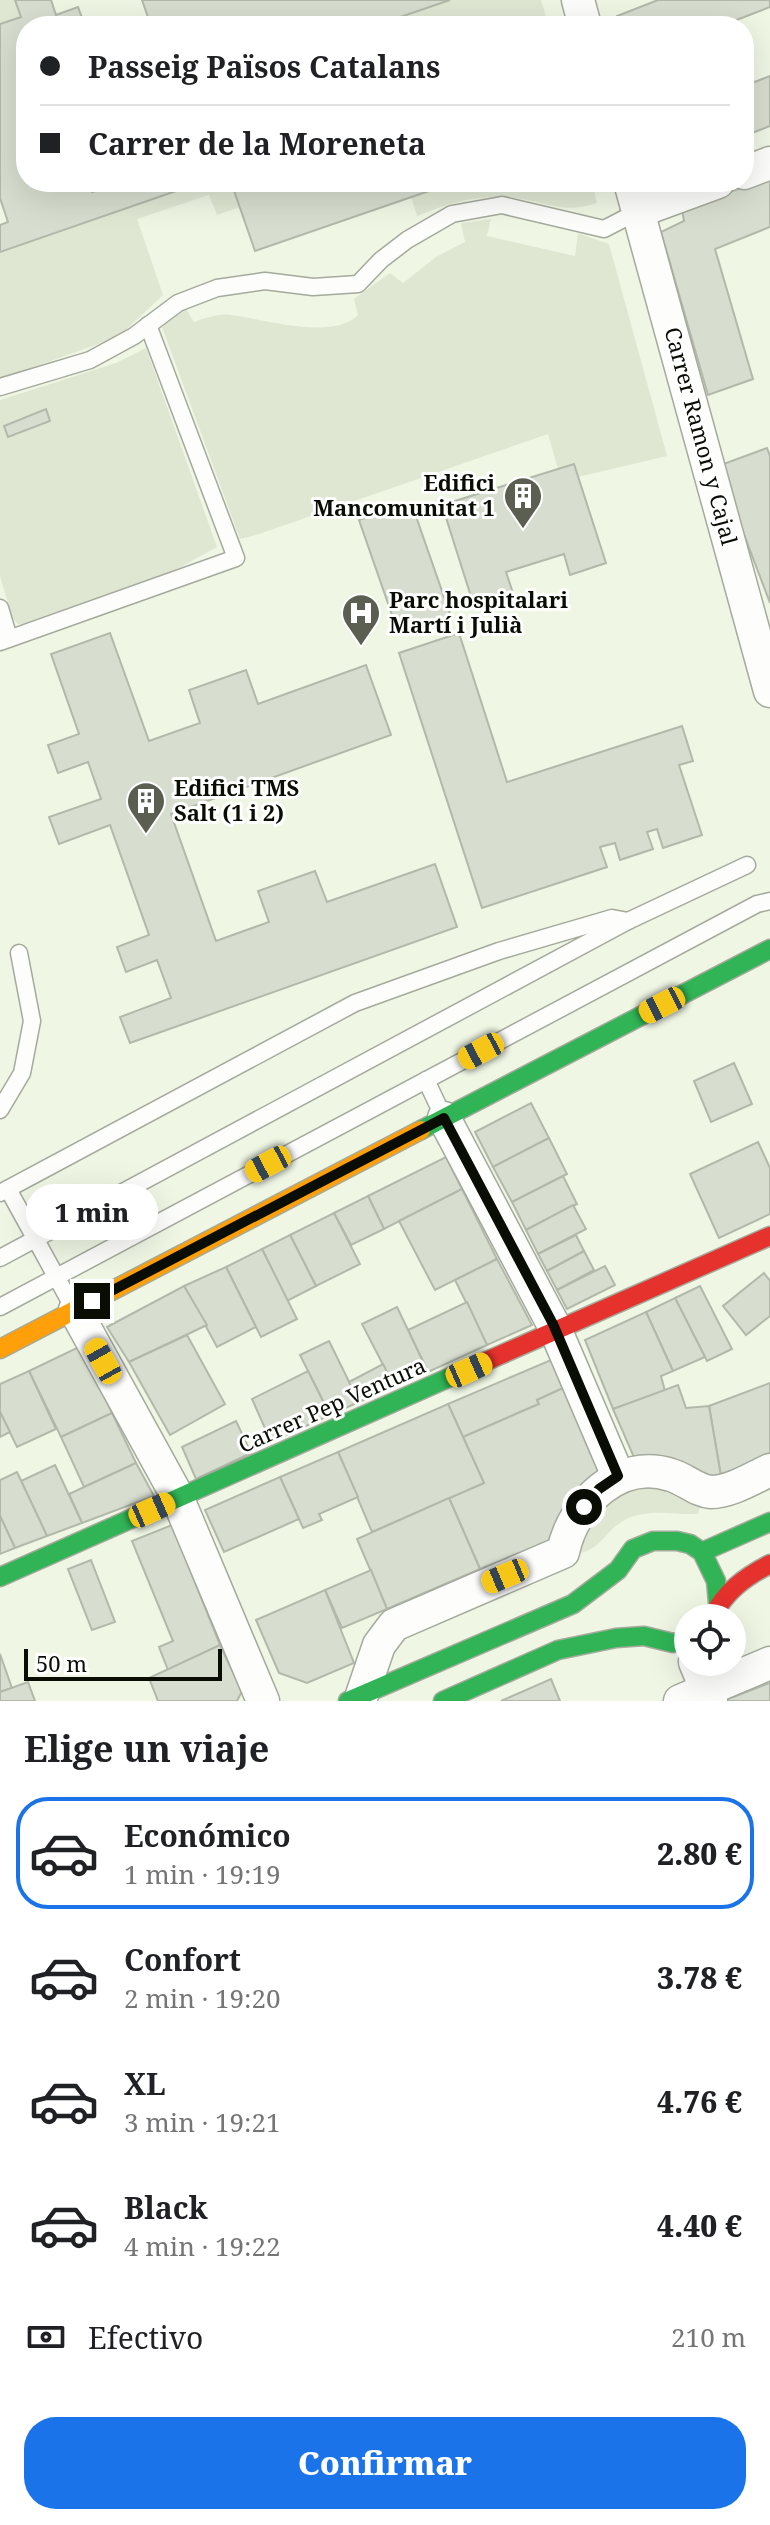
<!DOCTYPE html>
<html lang="es">
<meta charset="utf-8">
<style>
:root{--surface:#fff;--page:#f2f2f2;--text:#202124;--muted:#757577;--line:#e0e0e0;--accent:#1a73e8}
body{margin:0;font-family:"Noto Serif",serif;background:var(--page);color:var(--text);height:100vh;display:flex;flex-direction:column;font-size:30px;white-space:nowrap}
*{box-sizing:border-box;margin:0}
p{font-size:26px;color:var(--muted)}
.icon{flex:none;width:44px;height:44px;fill:none;stroke:currentColor;stroke-width:2;stroke-linecap:round;stroke-linejoin:round}
.map{position:relative;height:1701px;overflow:hidden}
.details{display:flex;flex-direction:column;background:var(--surface);flex:1}
.details>*{flex:none}
.banner{position:absolute;left:16px;top:16px;width:738px;height:176px;border-radius:32px;box-shadow:0 8px 32px #0002;display:grid;align-content:center;height:176px;padding:0 24px;background:var(--surface)}
.fabs{position:absolute;left:674px;top:1604px;display:grid;gap:16px}
.fabs a{display:grid;place-items:center;width:72px;height:72px;border-radius:50%;background:var(--surface);box-shadow:0 8px 32px #0002;font-size:40px}
.scale{position:absolute;left:24px;bottom:20px;width:198px;box-sizing:border-box;padding-left:8px;border:4px solid #090d04;border-top:0;font-size:22px;line-height:28px;white-space:nowrap;color:#090d04;-webkit-text-stroke:6px #fff;paint-order:stroke}
.end{position:absolute;width:36px;height:36px;margin:-18px;border:10px solid #090d04;background:#fff;box-shadow:0 0 0 4px #fff}
.from{border-radius:50%}
.bubble{position:absolute;height:56px;border-radius:28px;background:var(--surface);box-shadow:0 8px 32px #0002;font-size:26px;font-weight:800;line-height:56px;text-align:center}
.car{position:absolute;width:24px;height:48px;margin:-24px -12px;border-radius:10px;box-shadow:0 0 6px 2px #0007;background:linear-gradient(#f5c518 24%,#345 0 40%,#f5c518 0 76%,#345 0 86%,#f5c518 0)}
.banner b{display:flex;align-items:center;gap:28px;height:76px;font-size:30px}
.banner b+b{border-top:2px solid var(--line)}
.banner i{width:20px;height:20px;background:var(--text)}
ul{padding:0;list-style:none}
li{display:flex;align-items:center;gap:24px;height:112px;margin:0 16px 12px;padding:0 8px;border:4px solid transparent;border-radius:32px}
li div{flex:1}
li b{display:block;font-size:30px}
li em{font-style:normal;font-weight:800}
li.selected{border-color:var(--accent)}
li>.icon{width:72px;height:72px;stroke-width:1.5}
h2{padding:0 24px;font-size:36px;line-height:96px}
.pay{display:flex;align-items:center;gap:20px;height:88px;padding:0 24px;font-size:30px}
.pay p{margin-inline-start:auto}
.action{display:flex;gap:16px;margin-top:auto;padding:16px 24px}
.action a{flex:1;height:92px;border-radius:32px;background:var(--accent);color:#fff;font-size:32px;font-weight:800;line-height:92px;text-align:center}
.map>svg:first-child{display:block}
</style>
<div class="map">
<svg width="770" height="1701" viewBox="0 0 770 1701">
<rect width="100%" height="100%" fill="#eff6e4"/>
<g fill="#dfe7d3">
<polygon points="0,0 15,0 21,17 0,24"/>
<polygon points="450,0 541,0 549,26 486,26 484,23 475,26 374,26"/>
<polygon points="202,182 231,182 240,207 217,215 209,195 137,219 163,295 118,337 0,379 0,252"/>
<path d="M 455,182 L 592,182 L 597,203 C 562,214 550,203 516,198 C 482,193 448,203 417,216 L 411,197 Z"/>
<path d="M 491,219 L 487,236 L 575,256 L 578,233 L 609,244 L 667,456 L 578,477 L 558,469 L 548,434 L 256,535 L 240,539 L 162,327 L 185,307 L 194,322 C 206,318 219,313 231,315 C 263,319 333,341 358,315 L 354,299 L 390,273 L 403,283 L 436,257 L 465,242 L 461,223 Z"/>
<polygon points="146,348 217,547 166,575 26,625 18,624 12,617 0,576 0,400 116,363"/>
<path d="M 641,1479 L 702,1500 L 698,1514 C 671,1515 642,1506 617,1525 C 601,1538 599,1550 576,1554 L 591,1510 Z"/>
</g>
<g fill="#d7ddcf" stroke="#b2b8aa" stroke-width="2">
<polygon points="15,0 51,0 56,15 78,7 85,26 26,26 26,182 89,182 92,192 115,185 114,182 202,182 0,252 0,225 8,222 0,198 0,24 21,17"/>
<polygon points="142,0 450,0 374,26 151,26"/>
<polygon points="658,0 770,0 770,7 721,26 621,26 617,16"/>
<polygon points="770,76 770,126 744,136 744,86"/>
<polygon points="770,177 770,227 715,249 753,379 708,395 661,232 684,221 682,210"/>
<polygon points="231,182 455,182 255,251"/>
<polygon points="46,409 50,421 8,437 4,426"/>
<polygon points="767,448 770,456 770,603 718,466"/>
<polygon points="574,464 606,563 570,575 564,554 506,572 513,593 474,606 442,505"/>
<polygon points="411,502 451,617 399,635 359,520"/>
<polygon points="110,633 149,741 200,723 189,690 246,670 258,704 366,665 391,735 171,814 216,941 269,922 258,891 315,871 327,902 435,864 457,927 130,1043 120,1017 171,998 157,960 126,972 117,947 149,935 110,825 59,844 49,817 101,799 88,762 58,773 48,745 79,734 51,654"/>
<polygon points="459,633 507,782 682,726 693,761 679,765 702,835 663,848 657,829 647,832 653,849 620,860 615,843 600,847 607,867 482,908 399,653"/>
<polygon points="734,1063 752,1104 711,1122 694,1081"/>
<polygon points="531,1103 549,1138 493,1167 475,1132"/>
<polygon points="549,1138 567,1174 512,1202 493,1167"/>
<polygon points="758,1142 770,1168 770,1214 719,1238 690,1174"/>
<polygon points="446,1157 462,1189 384,1229 368,1196"/>
<polygon points="563,1176 577,1204 526,1230 512,1202"/>
<polygon points="462,1189 497,1259 435,1290 399,1221"/>
<polygon points="368,1196 384,1229 351,1245 334,1213"/>
<polygon points="573,1205 586,1229 538,1254 526,1230"/>
<polygon points="334,1213 360,1264 316,1286 290,1235"/>
<polygon points="290,1235 316,1286 287,1301 262,1249"/>
<polygon points="576,1235 584,1251 547,1271 538,1254"/>
<polygon points="262,1249 297,1319 261,1337 226,1267"/>
<polygon points="584,1251 594,1270 557,1290 547,1271"/>
<polygon points="497,1259 532,1325 487,1345 455,1280"/>
<polygon points="605,1266 615,1285 567,1309 557,1290"/>
<polygon points="226,1267 256,1327 217,1347 184,1286"/>
<polygon points="764,1273 770,1281 770,1316 746,1335 723,1306"/>
<polygon points="184,1286 207,1325 129,1362 107,1327"/>
<polygon points="700,1286 732,1349 707,1361 675,1298"/>
<polygon points="675,1298 705,1357 673,1371 646,1312"/>
<polygon points="467,1302 487,1345 428,1372 408,1330"/>
<polygon points="397,1307 428,1372 394,1386 362,1324"/>
<polygon points="646,1312 673,1371 661,1376 665,1391 613,1409 585,1340"/>
<polygon points="187,1335 225,1404 170,1435 129,1362"/>
<polygon points="329,1341 359,1402 330,1415 300,1355"/>
<polygon points="81,1346 112,1413 61,1437 29,1371"/>
<polygon points="551,1360 563,1388 537,1400 539,1404 463,1437 448,1404"/>
<polygon points="383,1364 394,1386 359,1402 349,1382"/>
<polygon points="29,1371 56,1429 17,1447 0,1412 0,1384"/>
<polygon points="308,1371 330,1415 271,1442 252,1399"/>
<polygon points="770,1383 770,1460 722,1482 709,1406"/>
<polygon points="678,1385 686,1408 709,1406 722,1482 636,1462 613,1409"/>
<polygon points="563,1388 602,1476 561,1536 480,1569 449,1498 484,1483 463,1437 539,1404 537,1400"/>
<polygon points="448,1404 484,1483 372,1532 338,1452"/>
<polygon points="0,1412 10,1432 0,1437"/>
<polygon points="112,1413 136,1463 84,1487 61,1437"/>
<polygon points="236,1421 251,1453 196,1479 182,1447"/>
<polygon points="338,1452 358,1497 319,1514 322,1520 303,1528 280,1477"/>
<polygon points="136,1463 154,1496 82,1523 69,1494"/>
<polygon points="55,1465 82,1523 47,1536 21,1481"/>
<polygon points="17,1472 47,1536 15,1548 0,1516 0,1480"/>
<polygon points="280,1477 299,1519 224,1552 205,1510"/>
<polygon points="449,1498 480,1569 387,1609 357,1539"/>
<polygon points="0,1516 15,1548 0,1554"/>
<polygon points="172,1525 220,1645 168,1670 159,1647 173,1641 132,1541"/>
<polygon points="91,1560 115,1622 92,1630 68,1569"/>
<polygon points="371,1570 387,1609 342,1628 325,1590"/>
<polygon points="325,1590 354,1663 307,1683 279,1673 256,1620"/>
<polygon points="220,1645 242,1691 237,1701 158,1701 149,1678"/>
<polygon points="0,1654 12,1688 0,1692"/>
<polygon points="551,1679 560,1701 501,1701"/>
<polygon points="28,1682 35,1701 0,1701 0,1692"/>
<polygon points="770,1683 770,1701 728,1701 728,1699"/>
</g>
<g fill="none" stroke-linecap="round" stroke-linejoin="round">
<g stroke="#a4aa9c" stroke-width="19">
<g id="lane">
<polyline points="0,387 90,360 134,336 178,303 217,288 265,281 313,287 358,284 381,260 407,240 452,214 502,205 604,229 639,211"/>
<polyline points="0,608 9,638"/>
<polyline points="0,642 236,558 148,325"/>
<polyline points="628,921 747,865"/>
<polyline points="426,1080 444,1118"/>
<polyline points="0,1110 22,1073 32,1021 19,953"/>
<polyline points="8,1189 74,1309"/>
<polyline points="0,1193 355,1003 499,951 612,918 628,921 0,1258"/>
<polyline points="0,1307 757,904 770,901"/>
</g>
</g>
<g stroke="#a4aa9c" stroke-width="35">
<g id="street">
<polyline points="578,0 585,26"/>
<polyline points="744,173 770,163"/>
<polyline points="630,182 770,691"/>
<polyline points="639,211 718,182"/>
<polyline points="444,1118 553,1324 618,1476"/>
<polyline points="75,1310 175,1492 263,1701"/>
<polyline points="695,1662 711,1701"/>
<path d="M 362,1695 L 379,1645 L 394,1625 L 563,1552 C 573,1503 619,1458 671,1475 C 685,1479 697,1491 711,1492 C 730,1492 753,1478 770,1470"/>
<polyline points="680,1701 770,1663"/>
</g>
</g>
<g stroke="#a4aa9c" stroke-width="21">
<g id="fast">
<polyline points="421,1130 770,949"/>
<polyline points="702,1552 770,1522"/>
<polyline points="0,1577 482,1363"/>
<polyline points="348,1701 573,1604 618,1570 633,1549 653,1541 677,1541 690,1544 702,1552 716,1581 718,1602"/>
<polyline points="443,1701 558,1650 616,1638 644,1636 673,1643 688,1640"/>
</g>
</g>
<g stroke="#a4aa9c" stroke-width="21">
<polyline id="slow" points="0,1349 421,1130"/>
</g>
<g stroke="#a4aa9c" stroke-width="21">
<g id="jam">
<polyline points="482,1363 770,1236"/>
<path d="M 712,1618 C 724,1592 745,1577 770,1564"/>
</g>
</g>
<use href="#lane" stroke="#fdfefb" stroke-width="16"/>
<use href="#street" stroke="#fdfefb" stroke-width="32"/>
<use href="#fast" stroke="#30b455" stroke-width="18"/>
<use href="#slow" stroke="#ff9f0a" stroke-width="18"/>
<use href="#jam" stroke="#e5322d" stroke-width="18"/>
</g>
<g fill="none" stroke-linecap="round" stroke-linejoin="round">
<polyline stroke="#090d04" stroke-width="10" points="92,1301 444,1118 553,1324 618,1476 599,1489 584,1507"/>
</g>
<defs>
<g id="building-pin" transform="scale(2)"><path d="M0 17L-7.5 6A9.5 9.5 0 1 1 7.5 6Z" fill="#5a5f52" stroke="#fff"/><path d="M-4-6H4V6H1V3H-1V6H-4ZM-2.5-4.3h1.7v1.8h-1.7ZM.8-4.3h1.7v1.8H.8ZM-2.5-1h1.7V.8h-1.7ZM.8-1h1.7V.8H.8Z" fill="#fff"/></g>
<g id="hospital-pin" transform="scale(2)"><path d="M0 17L-7.5 6A9.5 9.5 0 1 1 7.5 6Z" fill="#5a5f52" stroke="#fff"/><path d="M-5-5h3v3.5h4V-5h3V5h-3V1.5h-4V5h-3Z" fill="#fff"/></g>
</defs>
<g fill-rule="evenodd">
<use href="#building-pin" x="523" y="496"/>
<use href="#hospital-pin" x="361" y="613"/>
<use href="#building-pin" x="146" y="801"/>
</g>
<g text-anchor="middle" stroke-width="6" stroke-linejoin="round" paint-order="stroke">
<g font-size="22" fill="#090d04" stroke="#fff">
<text transform="translate(701 436) rotate(75)" y="8">Carrer Ramon y Cajal</text>
<text transform="translate(332 1405) rotate(-24)" y="8">Carrer Pep Ventura</text>
</g>
<g font-size="22" font-weight="bold" fill="#090d04" stroke="#fff" text-anchor="start">
<text x="495" y="491" text-anchor="end">Edifici<tspan x="495" dy="25">Mancomunitat 1</tspan></text>
<text x="389" y="608">Parc hospitalari<tspan x="389" dy="25">Martí i Julià</tspan></text>
<text x="174" y="796">Edifici TMS<tspan x="174" dy="25">Salt (1 i 2)</tspan></text>
</g>
</g>
</svg>
<div class="fabs">
<a><svg class="icon" aria-label="locate" viewBox="0 0 24 24"><circle cx="12" cy="12" r="6"/><path d="M12 2v4M12 18v4M2 12h4M18 12h4"/></svg></a>
</div>
<div class="scale">50 m</div>
<i class="end from" style="left:584px;top:1507px"></i>
<i class="end" style="left:92px;top:1301px"></i>
<div class="bubble" style="left:26px;top:1184px;width:132px">1 min</div>
<i class="car" style="left:662px;top:1005px;rotate:243deg"></i>
<i class="car" style="left:481px;top:1051px;rotate:242deg"></i>
<i class="car" style="left:268px;top:1164px;rotate:242deg"></i>
<i class="car" style="left:103px;top:1361px;rotate:331deg"></i>
<i class="car" style="left:469px;top:1370px;rotate:66deg"></i>
<i class="car" style="left:152px;top:1510px;rotate:66deg"></i>
<i class="car" style="left:505px;top:1576px;rotate:247deg"></i>
<div class="banner">
<b><i class="from"></i>Passeig Països Catalans</b>
<b><i></i>Carrer de la Moreneta</b>
</div>
</div>
<section class="details">
<h2>Elige un viaje</h2>
<ul>
<li class="selected"><svg class="icon" aria-label="car" viewBox="0 0 24 24"><path d="M5 17H2v-5l4-1 3-4h7l3 4 3 1v5h-3M9 17h6M6 11h13"/><circle cx="7" cy="17" r="2"/><circle cx="17" cy="17" r="2"/></svg><div><b>Económico</b><p>1 min · 19:19</p></div><em>2.80 €</em></li>
<li><svg class="icon" aria-label="car" viewBox="0 0 24 24"><path d="M5 17H2v-5l4-1 3-4h7l3 4 3 1v5h-3M9 17h6M6 11h13"/><circle cx="7" cy="17" r="2"/><circle cx="17" cy="17" r="2"/></svg><div><b>Confort</b><p>2 min · 19:20</p></div><em>3.78 €</em></li>
<li><svg class="icon" aria-label="car" viewBox="0 0 24 24"><path d="M5 17H2v-5l4-1 3-4h7l3 4 3 1v5h-3M9 17h6M6 11h13"/><circle cx="7" cy="17" r="2"/><circle cx="17" cy="17" r="2"/></svg><div><b>XL</b><p>3 min · 19:21</p></div><em>4.76 €</em></li>
<li><svg class="icon" aria-label="car" viewBox="0 0 24 24"><path d="M5 17H2v-5l4-1 3-4h7l3 4 3 1v5h-3M9 17h6M6 11h13"/><circle cx="7" cy="17" r="2"/><circle cx="17" cy="17" r="2"/></svg><div><b>Black</b><p>4 min · 19:22</p></div><em>4.40 €</em></li>
</ul>
<div class="pay"><svg class="icon" aria-label="cash" viewBox="0 0 24 24"><path d="M3 7h18v10H3z"/><circle cx="12" cy="12" r="2"/></svg>Efectivo<p>210 m</p></div>
<div class="action"><a>Confirmar</a></div>
</section>
